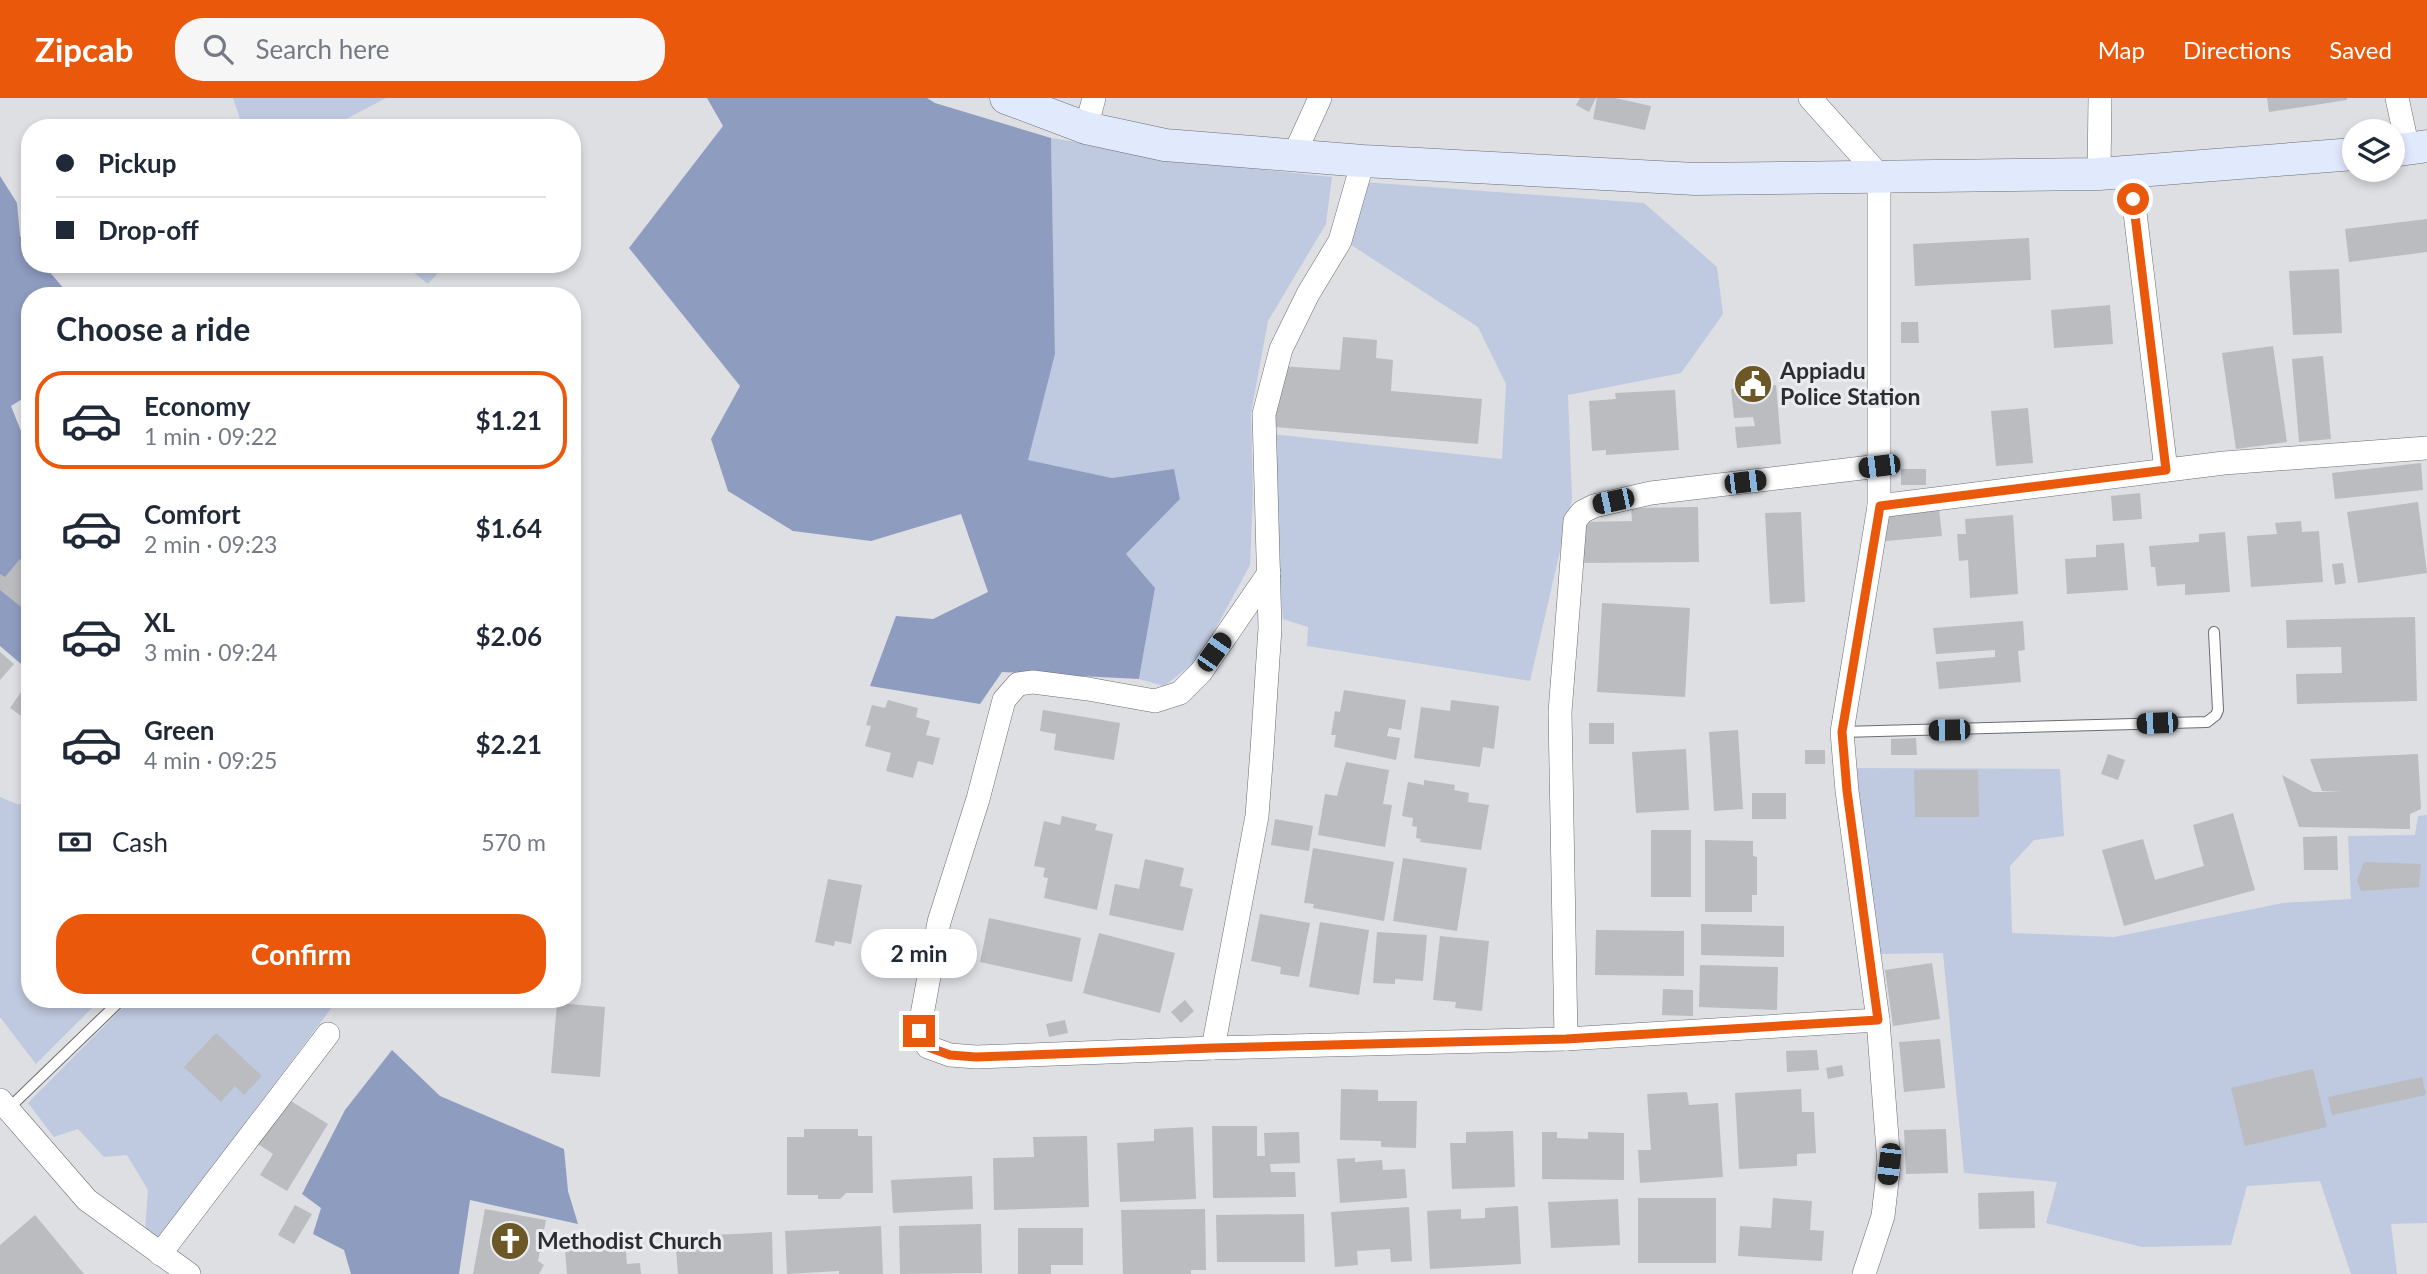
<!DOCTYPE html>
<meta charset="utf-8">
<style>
:root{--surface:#fff;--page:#f6f6f7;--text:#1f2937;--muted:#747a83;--line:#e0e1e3;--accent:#ea580c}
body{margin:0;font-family:Lato,sans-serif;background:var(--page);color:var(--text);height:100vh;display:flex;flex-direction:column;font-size:26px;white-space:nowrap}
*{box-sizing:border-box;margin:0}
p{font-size:23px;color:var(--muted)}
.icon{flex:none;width:38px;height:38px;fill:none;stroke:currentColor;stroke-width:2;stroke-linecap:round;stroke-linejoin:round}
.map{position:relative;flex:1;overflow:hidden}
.details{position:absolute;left:21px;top:189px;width:560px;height:721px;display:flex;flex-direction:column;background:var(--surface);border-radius:28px;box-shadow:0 4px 10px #0003}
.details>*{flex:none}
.top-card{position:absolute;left:21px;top:21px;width:560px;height:154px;border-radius:28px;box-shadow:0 4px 10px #0003;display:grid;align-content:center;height:154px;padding:0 35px;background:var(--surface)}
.fabs{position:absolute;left:2342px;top:21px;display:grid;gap:14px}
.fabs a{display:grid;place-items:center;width:63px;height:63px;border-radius:50%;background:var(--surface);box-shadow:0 4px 10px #0003;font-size:35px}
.end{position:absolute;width:32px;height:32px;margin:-16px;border:9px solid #ea580c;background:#fff;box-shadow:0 0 0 4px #fff}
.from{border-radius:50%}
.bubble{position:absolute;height:49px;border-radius:24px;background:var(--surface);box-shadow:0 4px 10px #0003;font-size:23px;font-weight:700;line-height:49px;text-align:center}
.car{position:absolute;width:21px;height:42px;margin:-21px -10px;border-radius:9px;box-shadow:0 0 5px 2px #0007;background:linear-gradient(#222 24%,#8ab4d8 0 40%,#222 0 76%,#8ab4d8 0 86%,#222 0)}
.top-card b{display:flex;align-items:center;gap:24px;height:66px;font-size:26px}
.top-card b+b{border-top:2px solid var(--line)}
.top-card i{width:18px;height:18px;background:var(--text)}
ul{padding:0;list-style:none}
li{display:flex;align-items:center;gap:21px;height:98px;margin:0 14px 10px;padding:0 21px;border:4px solid transparent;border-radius:28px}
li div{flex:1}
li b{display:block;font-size:26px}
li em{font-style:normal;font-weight:700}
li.selected{border-color:var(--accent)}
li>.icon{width:63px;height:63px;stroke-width:1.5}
h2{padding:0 35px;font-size:32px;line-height:84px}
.pay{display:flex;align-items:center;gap:18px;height:77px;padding:0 35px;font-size:26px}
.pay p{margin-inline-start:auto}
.button{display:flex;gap:14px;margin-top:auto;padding:14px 35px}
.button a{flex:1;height:80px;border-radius:28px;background:var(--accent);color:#fff;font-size:28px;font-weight:700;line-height:80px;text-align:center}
header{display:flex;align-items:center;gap:42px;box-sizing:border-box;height:98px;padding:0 35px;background:var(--accent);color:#fff}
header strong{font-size:33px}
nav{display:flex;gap:38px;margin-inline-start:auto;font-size:24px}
.search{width:490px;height:63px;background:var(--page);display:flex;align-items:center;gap:18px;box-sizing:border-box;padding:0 24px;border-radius:28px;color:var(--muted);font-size:26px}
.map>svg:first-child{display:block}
</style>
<header>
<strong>Zipcab</strong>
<div class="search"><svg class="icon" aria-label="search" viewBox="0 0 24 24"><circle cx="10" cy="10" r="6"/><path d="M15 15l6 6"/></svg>Search here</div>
<nav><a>Map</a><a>Directions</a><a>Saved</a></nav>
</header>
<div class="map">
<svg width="2427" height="1176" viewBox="0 0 2427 1176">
<rect width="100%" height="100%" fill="#dddfe3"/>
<g fill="#bfc9df">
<polygon points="233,0 386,0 329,30 243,30"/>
<polygon points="1051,40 1216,67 1332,79 1326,126 1268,223 1251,315 1253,396 1250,467 1199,561 1164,588 1139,581 1155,490 1126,456 1180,401 1174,372 1112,380 1027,362 1055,256"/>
<polygon points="1363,84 1644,105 1717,169 1723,216 1681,275 1568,297 1572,401 1530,583 1307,548 1308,529 1283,521 1277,454 1272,336 1502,361 1506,286 1478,229 1345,143"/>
<polygon points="403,166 446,166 428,186"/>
<polygon points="1854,670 2060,671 2064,738 2034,742 2010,768 2012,835 2114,839 2283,805 2351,801 2348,738 2415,737 2418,718 2427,717 2427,699 2427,1125 2391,1126 2397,1176 2351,1176 2320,1083 2247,1088 2231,1147 2142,1149 2046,1125 2057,1084 1964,1075 1943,855 1874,856"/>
<polygon points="0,699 17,706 30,707 30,901 101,901 36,966 0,919"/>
<polygon points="131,901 338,901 157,1143 145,1132 148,1092 127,1057 104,1059 78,1031 54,1039 28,1005"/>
</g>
<g fill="#8e9cc0">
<polygon points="707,0 927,0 935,5 1051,40 1055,256 1028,362 1112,380 1174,371 1180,401 1126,456 1155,490 1139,581 1002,574 980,606 870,588 896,518 933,521 988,494 961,416 871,443 793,433 728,393 711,341 740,288 629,150 723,28"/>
<polygon points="0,78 17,105 20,138 30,150 30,166 43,166 70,198 30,198 30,296 11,308 30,356 30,568 27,571 0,548"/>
<polygon points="392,952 440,998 564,1051 568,1093 578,1126 470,1102 459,1176 351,1176 344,1152 313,1136 321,1110 302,1096 345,1012"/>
</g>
<g fill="#babcc0">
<polygon points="1580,0 1596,0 1589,14 1576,7"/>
<polygon points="1597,0 1615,0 1651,8 1645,32 1593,21"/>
<polygon points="2267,0 2347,0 2347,2 2269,14"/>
<polygon points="2427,121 2427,154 2349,164 2345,131"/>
<polygon points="2029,140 2031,182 1915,188 1913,146"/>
<polygon points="2339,171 2342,235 2293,237 2289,173"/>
<polygon points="2110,207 2113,246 2054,250 2051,212"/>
<polygon points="1901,224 1918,224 1919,245 1901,245"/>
<polygon points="1343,239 1377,242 1376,260 1393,262 1391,293 1482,301 1478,346 1275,329 1280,268 1340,272"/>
<polygon points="2273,248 2287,344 2236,351 2222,255"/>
<polygon points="2323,258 2331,341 2299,344 2292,261"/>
<polygon points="1776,287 1781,346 1737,350 1735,329 1755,328 1753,319 1734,320 1731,291"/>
<polygon points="1675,292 1679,352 1606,357 1606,352 1592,353 1589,303 1616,301 1615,295"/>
<polygon points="2028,310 2033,365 1996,368 1991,313"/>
<polygon points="2421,365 2423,392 2335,401 2332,375"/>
<rect x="1901" y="371" width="25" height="16"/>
<polygon points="2140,395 2142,421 2113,423 2111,398"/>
<polygon points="2418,404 2427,475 2358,485 2347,414"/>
<polygon points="1698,409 1699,464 1582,465 1581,424 1632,423 1631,410"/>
<polygon points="1939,411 1942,438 1886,443 1883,416"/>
<polygon points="1801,414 1805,504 1770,506 1765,415"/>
<polygon points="2013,417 2018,496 1970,500 1968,462 1959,463 1957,436 1966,436 1965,421"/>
<polygon points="2301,423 2302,434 2319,433 2323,484 2251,489 2247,438 2277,436 2275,425"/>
<polygon points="2225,434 2230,494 2185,497 2185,486 2157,488 2155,469 2151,469 2149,448 2199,444 2199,436"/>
<polygon points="2124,445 2128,492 2067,496 2065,461 2096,459 2096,447"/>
<polygon points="20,461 30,469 30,516 0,492 0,476 5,479"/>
<polygon points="2343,465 2346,485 2335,487 2332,466"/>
<polygon points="1602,505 1690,510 1685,599 1597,594"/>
<polygon points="2415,519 2417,603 2297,606 2296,576 2342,575 2341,549 2287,550 2286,522"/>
<polygon points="2023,523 2025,552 2018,553 2021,584 1939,591 1936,564 1995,559 1995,552 1936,556 1933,530"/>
<polygon points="0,554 14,566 0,582"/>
<polygon points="30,581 30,624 10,610"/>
<polygon points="1344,592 1406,602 1401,632 1389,630 1387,638 1400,640 1396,662 1334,649 1336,637 1331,637 1335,613 1340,614"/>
<polygon points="888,602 918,610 916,619 930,623 926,637 940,640 933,667 918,663 913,680 886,673 891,655 865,648 871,628 866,627 872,607 885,610"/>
<polygon points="1451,602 1499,608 1494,651 1483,649 1480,669 1414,660 1421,609 1450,613"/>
<polygon points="1043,612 1120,625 1114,662 1054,652 1056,636 1040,633"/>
<rect x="1589" y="625" width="25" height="21"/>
<polygon points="1738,632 1743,711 1714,713 1709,634"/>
<polygon points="1916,640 1917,657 1891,657 1891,641"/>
<polygon points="1686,651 1689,712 1636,715 1632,654"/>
<rect x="1805" y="652" width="20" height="14"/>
<polygon points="2108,656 2125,662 2118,682 2101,676"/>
<polygon points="2418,656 2421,711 2410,716 2410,731 2299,729 2282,677 2313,694 2341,694 2322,693 2310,661"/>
<polygon points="1346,664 1389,672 1383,706 1392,707 1385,749 1318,737 1325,696 1337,698"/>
<polygon points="1914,672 1978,672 1979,719 1915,719"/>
<polygon points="1424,682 1455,687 1454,692 1469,695 1468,704 1489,707 1481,752 1420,744 1421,741 1416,740 1417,729 1412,728 1413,720 1402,718 1408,684 1424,687"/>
<rect x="1752" y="695" width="34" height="26"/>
<polygon points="2233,715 2255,792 2124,828 2102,752 2143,741 2155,782 2204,768 2193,727"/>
<polygon points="1062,718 1097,726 1095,732 1113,736 1097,812 1044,800 1048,780 1043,779 1045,770 1034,768 1044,723 1060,727"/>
<polygon points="1275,721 1313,728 1309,753 1271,747"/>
<rect x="1651" y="732" width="40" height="67"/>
<polygon points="2337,738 2338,772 2304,772 2303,739"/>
<polygon points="1705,742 1753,743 1753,758 1757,759 1757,797 1752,797 1752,814 1705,814"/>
<polygon points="1313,750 1394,764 1384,823 1313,810 1314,806 1304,805"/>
<polygon points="1403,760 1467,770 1457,833 1393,823"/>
<polygon points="1145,761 1184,770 1180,788 1193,791 1183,833 1109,817 1115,786 1139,791"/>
<polygon points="2364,764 2421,766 2419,789 2361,793 2357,782"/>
<polygon points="828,781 862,787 851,846 835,843 834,848 815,844"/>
<polygon points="1260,816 1310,825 1299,879 1280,876 1281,869 1251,863"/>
<polygon points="989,820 1081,840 1072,884 980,864"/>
<polygon points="1320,824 1369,832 1359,897 1309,889"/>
<polygon points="1701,826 1784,828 1784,859 1701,857"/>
<polygon points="1596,832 1684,833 1684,878 1595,877"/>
<polygon points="1377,834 1427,837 1423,883 1395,881 1395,886 1373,885"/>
<polygon points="1099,835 1175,855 1160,915 1083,895"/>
<polygon points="1440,838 1489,843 1482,913 1455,910 1456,904 1433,902"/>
<polygon points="1932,865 1940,921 1893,928 1885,872"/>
<polygon points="1700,867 1778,869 1777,912 1699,909"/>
<polygon points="1663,891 1693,892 1693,918 1662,917"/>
<polygon points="1185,902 1194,913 1181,925 1171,914"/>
<polygon points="557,905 605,909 600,979 551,975"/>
<polygon points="1065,922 1068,935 1049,939 1046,926"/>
<polygon points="216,935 262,978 244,997 235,988 221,1004 184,969"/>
<polygon points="1940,941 1945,990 1904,994 1899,944"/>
<polygon points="1817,952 1819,972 1787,974 1786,953"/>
<polygon points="1842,967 1844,978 1828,981 1826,970"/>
<polygon points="2313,971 2327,1029 2245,1048 2231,990"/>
<polygon points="2422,979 2426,997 2332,1017 2328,999"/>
<polygon points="1341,991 1378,992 1378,1003 1417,1003 1416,1050 1381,1049 1381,1043 1340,1042"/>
<polygon points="1801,991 1802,1014 1814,1014 1816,1055 1797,1056 1797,1068 1739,1071 1735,995"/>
<polygon points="1687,994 1689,1007 1718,1005 1723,1079 1640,1085 1638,1052 1651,1052 1647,996"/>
<polygon points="286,1000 328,1026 287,1093 260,1077 273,1056 258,1046"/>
<polygon points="1212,1028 1257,1028 1257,1058 1265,1058 1264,1035 1299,1034 1300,1065 1270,1066 1271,1074 1295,1074 1296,1099 1213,1100"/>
<polygon points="1193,1029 1196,1101 1120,1104 1117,1045 1154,1043 1154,1031"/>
<polygon points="804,1031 858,1031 858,1038 872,1038 873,1095 846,1095 840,1101 818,1101 818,1097 787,1097 787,1039 804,1039"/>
<polygon points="1946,1031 1948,1075 1906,1076 1904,1032"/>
<polygon points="1513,1033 1515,1089 1452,1091 1450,1045 1466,1045 1466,1034"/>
<polygon points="1542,1034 1557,1034 1557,1040 1588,1041 1588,1034 1624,1035 1624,1082 1542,1081"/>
<polygon points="1087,1038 1089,1109 994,1112 993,1060 1034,1059 1033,1039"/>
<polygon points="1355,1060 1355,1064 1382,1062 1383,1072 1405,1071 1407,1100 1340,1105 1337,1061"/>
<polygon points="972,1078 973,1111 893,1115 891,1082"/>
<polygon points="2034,1093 2035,1130 1979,1131 1978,1095"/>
<rect x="1638" y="1100" width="78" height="65"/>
<polygon points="1773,1100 1812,1103 1810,1132 1824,1133 1822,1163 1738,1158 1740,1128 1771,1130"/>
<polygon points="1618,1101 1620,1147 1551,1150 1548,1104"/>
<polygon points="295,1107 312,1116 294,1146 278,1137"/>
<polygon points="1518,1108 1521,1166 1430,1171 1427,1113 1461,1111 1461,1121 1485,1120 1485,1110"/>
<polygon points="1409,1109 1412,1163 1391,1164 1390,1151 1357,1153 1358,1167 1335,1169 1331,1114"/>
<polygon points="485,1111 546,1122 538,1163 544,1167 539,1176 473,1176"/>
<polygon points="1205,1111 1206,1172 1191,1172 1191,1176 1123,1176 1121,1112"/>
<polygon points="1304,1116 1305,1164 1217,1164 1216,1117"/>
<polygon points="35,1117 84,1176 0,1176 0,1147"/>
<polygon points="981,1126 982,1175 900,1176 899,1128"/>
<polygon points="881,1128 883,1176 839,1176 839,1173 787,1176 785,1133"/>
<polygon points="1018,1130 1083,1130 1083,1167 1051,1167 1051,1176 1018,1176"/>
<polygon points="772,1134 773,1176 678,1176 675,1139"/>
<polygon points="625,1141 627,1166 640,1165 641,1176 567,1176 565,1152 581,1151 580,1144"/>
</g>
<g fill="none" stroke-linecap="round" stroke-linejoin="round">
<g stroke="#6b6d71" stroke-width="12">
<g id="lane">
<polyline points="1842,634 2207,624 2216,617 2218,612 2214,534"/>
<polyline points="8,1011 122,901"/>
</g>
</g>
<g stroke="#6b6d71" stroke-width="24">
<g id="street">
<polyline points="1810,0 1879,77 1879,408 1842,634 1847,693 1878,922 1889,1066 1883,1118 1864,1176"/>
<polyline points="2397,0 2408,51"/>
<polyline points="1086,30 1094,0"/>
<polyline points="1294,57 1320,0"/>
<polyline points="2130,73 2166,372"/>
<polyline points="2099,76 2100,0"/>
<polyline points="1879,408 2224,365 2427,350"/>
<polyline points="1269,475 1201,574 1180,595 1155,603 1088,591 1033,584 1018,586 1004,602 978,701 939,824 919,933 928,949 950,957 976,959 1213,950 1566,941 1878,922"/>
<polyline points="1566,941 1560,614 1575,423 1582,414 1594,408 1651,395 1879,368"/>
<polyline points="1213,950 1257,718 1262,652 1270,530 1264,316 1281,251 1308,196 1340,143 1363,63"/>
<polyline points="0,1002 87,1102 189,1176"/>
<polyline points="160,1156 328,936"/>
</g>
</g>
<g stroke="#6b6d71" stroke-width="33">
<g id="secondary">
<polyline points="1006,0 1086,30 1165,47 1363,63 1695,81 2099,76 2354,56"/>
<polyline points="2392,53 2427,48"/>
</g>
</g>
<use href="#lane" stroke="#fff" stroke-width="10"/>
<use href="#street" stroke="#fff" stroke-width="23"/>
<use href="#secondary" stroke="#e1e9fd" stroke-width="32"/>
</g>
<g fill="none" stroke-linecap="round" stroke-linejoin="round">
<polyline stroke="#ea580c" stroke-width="9" points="919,933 928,949 950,957 976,959 1213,950 1566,941 1878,922 1847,693 1842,634 1880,408 2166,372 2133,101"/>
</g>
<defs>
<g id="civic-disc" transform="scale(2.0125)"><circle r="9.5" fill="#6b5826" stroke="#eaecf0"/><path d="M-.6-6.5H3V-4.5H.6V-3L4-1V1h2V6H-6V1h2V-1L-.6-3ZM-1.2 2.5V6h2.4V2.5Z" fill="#fff"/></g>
<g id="church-disc" transform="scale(2.0125)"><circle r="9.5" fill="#6b5826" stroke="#eaecf0"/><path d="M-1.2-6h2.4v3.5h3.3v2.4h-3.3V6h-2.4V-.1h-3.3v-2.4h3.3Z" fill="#fff"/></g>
</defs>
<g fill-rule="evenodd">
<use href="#civic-disc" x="1753" y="286"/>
<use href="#church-disc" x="510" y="1143"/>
</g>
<g text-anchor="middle" stroke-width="6" stroke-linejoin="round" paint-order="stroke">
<g font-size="23" font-weight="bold" fill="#2c2d2f" stroke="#eaecf0" text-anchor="start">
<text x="1780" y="281">Appiadu<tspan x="1780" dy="26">Police Station</tspan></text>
<text x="537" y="1151">Methodist Church</text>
</g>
</g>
</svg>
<div class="fabs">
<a><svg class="icon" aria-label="layers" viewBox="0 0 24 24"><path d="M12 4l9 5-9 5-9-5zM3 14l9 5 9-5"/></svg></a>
</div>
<i class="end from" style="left:2133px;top:101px"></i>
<i class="end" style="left:919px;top:933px"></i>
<div class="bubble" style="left:861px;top:831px;width:116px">2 min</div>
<i class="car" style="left:1879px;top:368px;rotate:263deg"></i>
<i class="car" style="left:1745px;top:384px;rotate:83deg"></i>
<i class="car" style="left:1613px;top:403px;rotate:258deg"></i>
<i class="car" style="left:1214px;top:554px;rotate:35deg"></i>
<i class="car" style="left:2157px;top:625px;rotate:268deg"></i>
<i class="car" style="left:1949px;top:632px;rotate:269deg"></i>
<i class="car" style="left:1889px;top:1066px;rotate:187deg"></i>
<div class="top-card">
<b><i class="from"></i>Pickup</b>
<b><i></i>Drop-off</b>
</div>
<section class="details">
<h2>Choose a ride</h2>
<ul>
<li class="selected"><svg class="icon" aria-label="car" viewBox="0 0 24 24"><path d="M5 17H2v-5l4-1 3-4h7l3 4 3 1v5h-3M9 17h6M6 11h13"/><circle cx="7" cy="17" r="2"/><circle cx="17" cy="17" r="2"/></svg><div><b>Economy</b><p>1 min · 09:22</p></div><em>$1.21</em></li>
<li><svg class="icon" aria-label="car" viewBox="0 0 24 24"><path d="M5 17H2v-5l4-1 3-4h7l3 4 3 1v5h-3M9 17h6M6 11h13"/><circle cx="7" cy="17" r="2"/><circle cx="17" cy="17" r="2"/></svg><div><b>Comfort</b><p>2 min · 09:23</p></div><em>$1.64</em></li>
<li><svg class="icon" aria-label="car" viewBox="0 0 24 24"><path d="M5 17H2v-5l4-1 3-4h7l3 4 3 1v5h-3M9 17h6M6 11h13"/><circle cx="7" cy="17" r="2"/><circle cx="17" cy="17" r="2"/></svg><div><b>XL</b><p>3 min · 09:24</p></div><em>$2.06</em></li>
<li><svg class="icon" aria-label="car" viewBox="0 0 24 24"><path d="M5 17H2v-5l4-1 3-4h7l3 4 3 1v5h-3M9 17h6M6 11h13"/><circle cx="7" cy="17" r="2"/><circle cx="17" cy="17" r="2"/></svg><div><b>Green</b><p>4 min · 09:25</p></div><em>$2.21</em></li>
</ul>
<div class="pay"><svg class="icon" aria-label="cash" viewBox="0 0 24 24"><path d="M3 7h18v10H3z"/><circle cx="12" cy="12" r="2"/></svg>Cash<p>570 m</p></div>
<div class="button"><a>Confirm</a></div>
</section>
</div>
